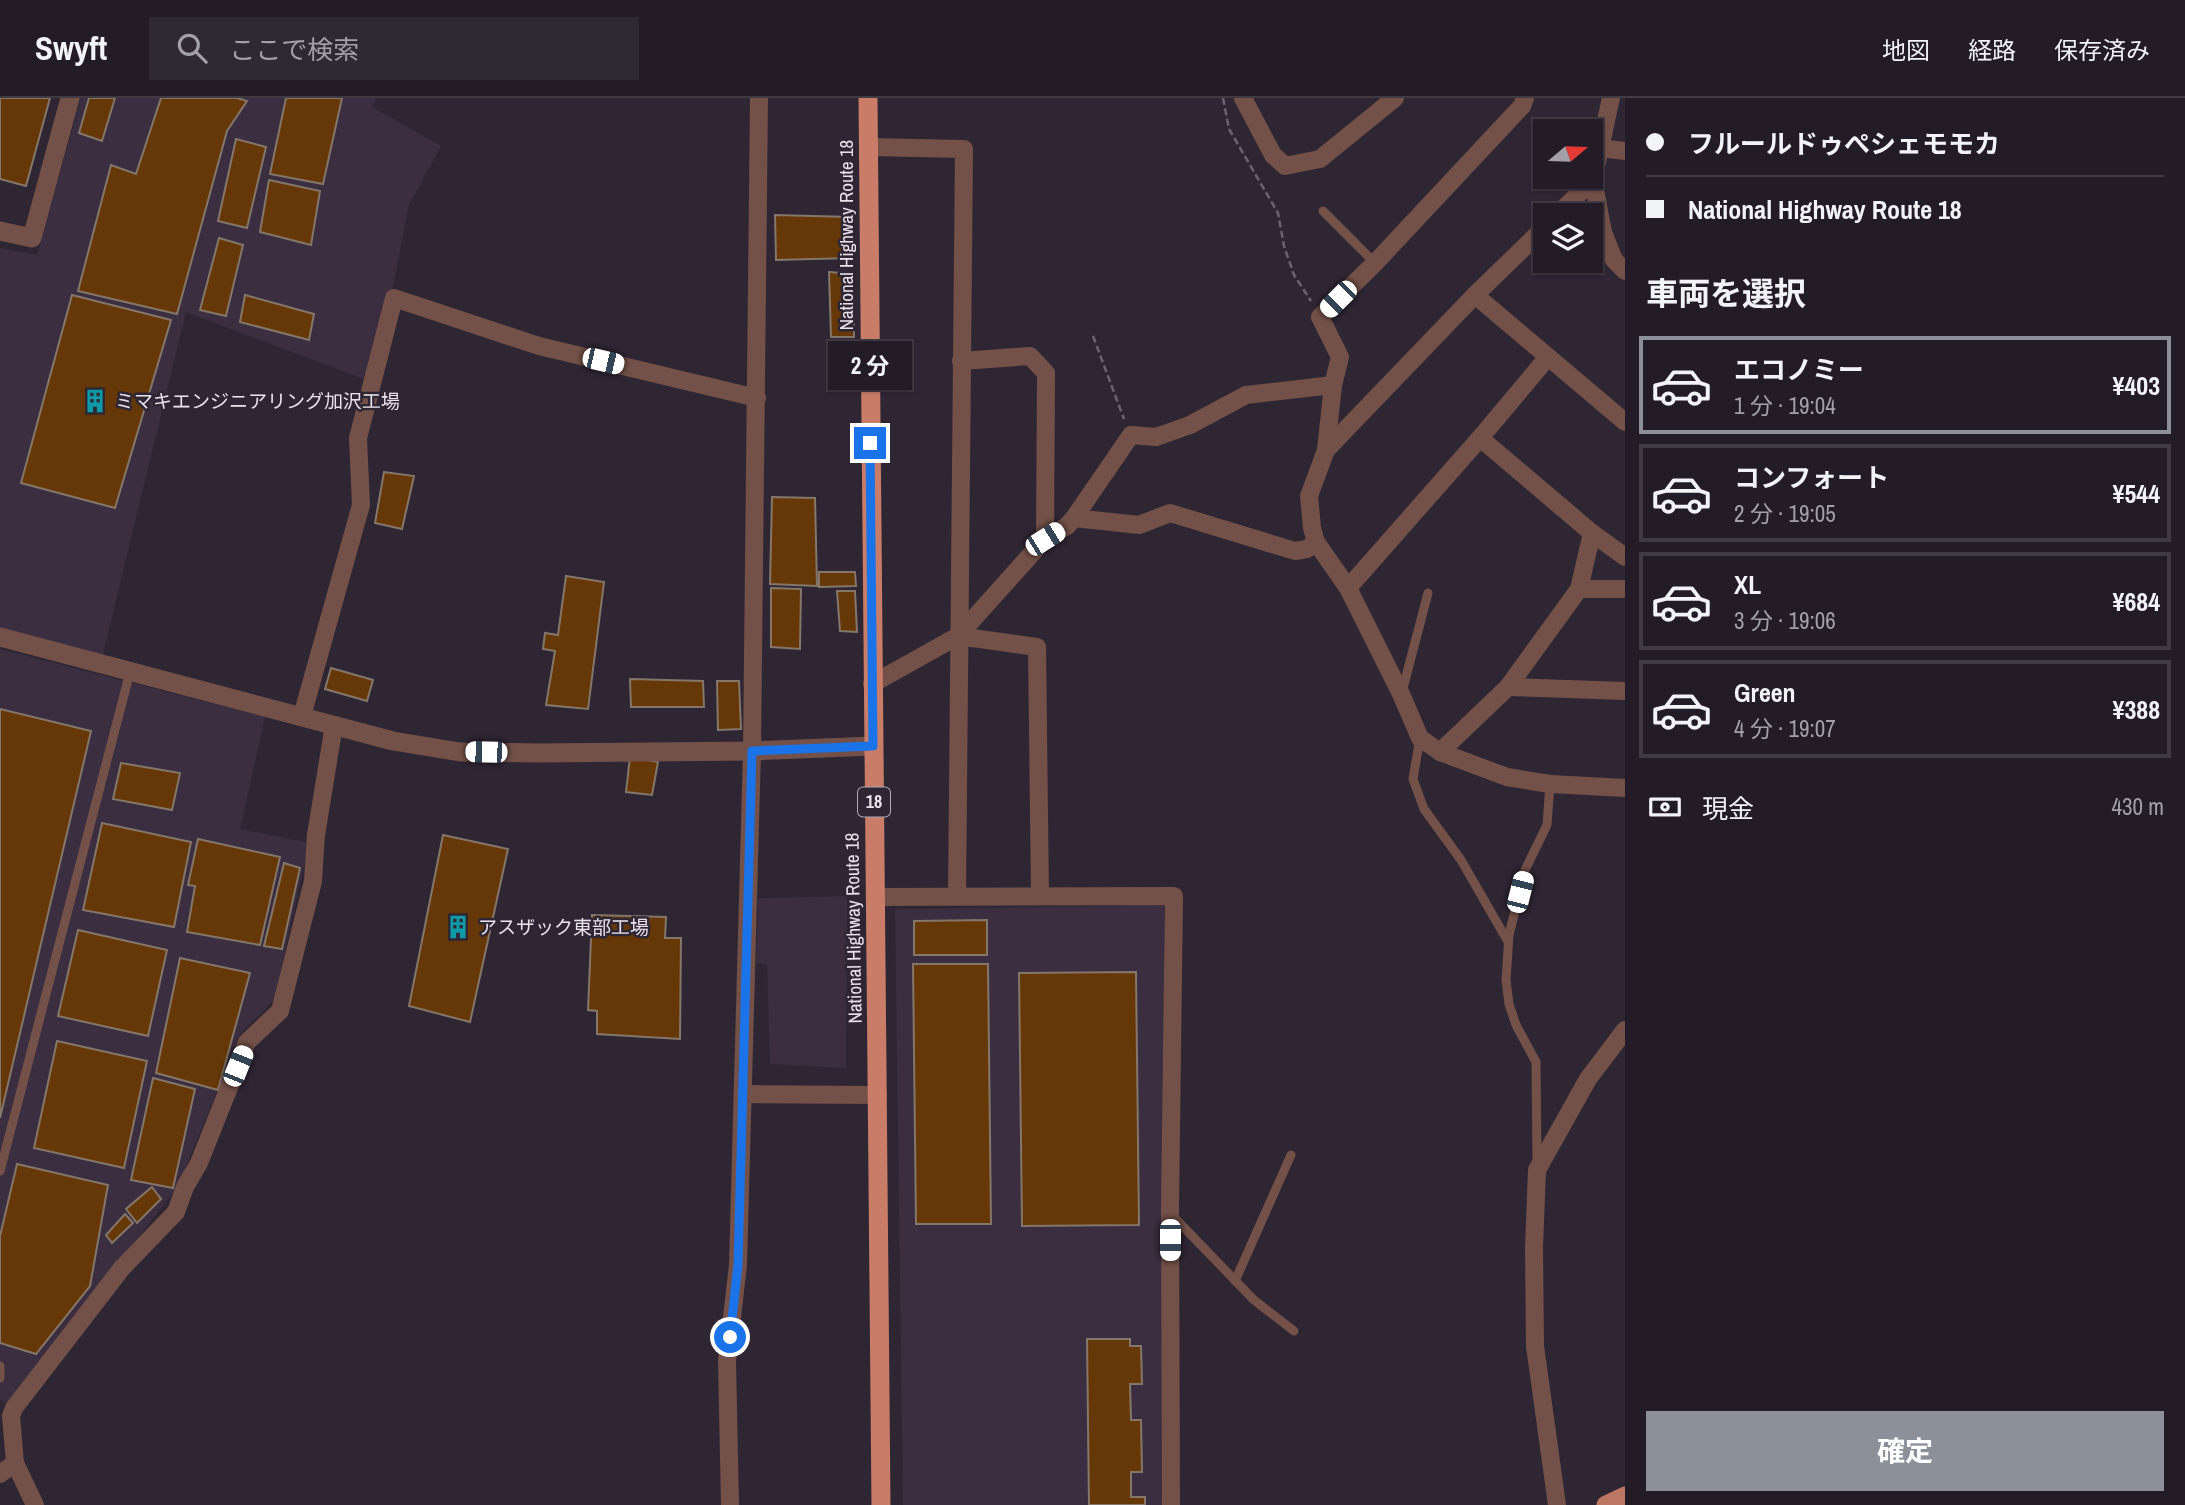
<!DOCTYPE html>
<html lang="ja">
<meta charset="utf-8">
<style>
:root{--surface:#231c26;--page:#2f2932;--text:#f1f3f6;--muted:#a3a1a7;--line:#403a43;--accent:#8c9099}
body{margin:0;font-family:"Archivo Narrow","Noto Sans JP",sans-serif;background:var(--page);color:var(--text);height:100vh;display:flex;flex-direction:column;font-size:26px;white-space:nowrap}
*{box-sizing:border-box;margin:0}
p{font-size:23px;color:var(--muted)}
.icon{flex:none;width:38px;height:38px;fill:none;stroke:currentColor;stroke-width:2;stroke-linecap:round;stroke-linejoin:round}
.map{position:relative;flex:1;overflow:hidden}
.drawer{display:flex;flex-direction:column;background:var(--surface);width:560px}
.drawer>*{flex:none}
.hud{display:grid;align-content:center;height:154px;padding:0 21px;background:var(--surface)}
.needle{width:46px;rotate:71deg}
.fabs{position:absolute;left:1533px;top:21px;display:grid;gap:14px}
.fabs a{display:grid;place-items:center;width:70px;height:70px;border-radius:0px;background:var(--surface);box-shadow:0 2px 5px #0004,0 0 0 2px var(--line);font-size:35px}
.end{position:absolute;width:32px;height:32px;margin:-16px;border:9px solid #1a73e8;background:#fff;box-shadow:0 0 0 4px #fff}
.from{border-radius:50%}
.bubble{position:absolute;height:49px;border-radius:0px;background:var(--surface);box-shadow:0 2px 5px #0004,0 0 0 2px var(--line);font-size:23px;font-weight:700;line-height:49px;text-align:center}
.car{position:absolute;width:21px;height:42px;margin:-21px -10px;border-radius:9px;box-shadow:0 0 5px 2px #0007;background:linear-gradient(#fff 24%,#345 0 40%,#fff 0 76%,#345 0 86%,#fff 0)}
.hud b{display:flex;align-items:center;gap:24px;height:66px;font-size:26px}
.hud b+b{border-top:2px solid var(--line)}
.hud i{width:18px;height:18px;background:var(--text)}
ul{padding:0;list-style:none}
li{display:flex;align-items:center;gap:21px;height:98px;margin:0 14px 10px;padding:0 7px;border:4px solid var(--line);border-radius:0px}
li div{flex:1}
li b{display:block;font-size:26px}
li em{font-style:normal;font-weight:700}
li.active{border-color:var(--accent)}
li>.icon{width:63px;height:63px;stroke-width:1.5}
h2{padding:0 21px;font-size:32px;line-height:84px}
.pay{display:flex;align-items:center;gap:18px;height:77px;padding:0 21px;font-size:26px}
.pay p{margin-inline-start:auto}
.action{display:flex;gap:14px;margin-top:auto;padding:14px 21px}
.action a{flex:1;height:80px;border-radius:0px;background:var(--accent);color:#fff;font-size:28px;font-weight:700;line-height:80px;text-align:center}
header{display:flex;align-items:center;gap:42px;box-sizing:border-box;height:98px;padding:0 35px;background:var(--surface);border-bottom:2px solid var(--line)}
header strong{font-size:33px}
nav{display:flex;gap:38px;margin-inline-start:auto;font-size:24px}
.search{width:490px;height:63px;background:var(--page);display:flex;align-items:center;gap:18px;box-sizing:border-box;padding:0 24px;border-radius:0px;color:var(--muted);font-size:26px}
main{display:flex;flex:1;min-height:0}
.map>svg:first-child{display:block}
</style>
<header>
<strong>Swyft</strong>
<div class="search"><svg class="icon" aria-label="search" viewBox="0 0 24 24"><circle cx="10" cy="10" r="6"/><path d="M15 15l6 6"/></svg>ここで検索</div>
<nav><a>地図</a><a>経路</a><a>保存済み</a></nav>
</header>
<main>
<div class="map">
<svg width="1625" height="1407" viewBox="0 0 1625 1407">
<rect width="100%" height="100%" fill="#2f2633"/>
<g fill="#3a2e40">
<polygon points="81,0 376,0 372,9 441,48 409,107 374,285 186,214 102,560 0,532 0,150 37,157"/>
<polygon points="0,551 265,619 240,731 309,745 274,902 241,935 177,1090 10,1302 5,1305 0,1302"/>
<polygon points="847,798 846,970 770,966 767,866 756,865 758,800"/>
<polygon points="1164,807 1164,1407 903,1407 895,811"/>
</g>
<g fill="#663808" stroke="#85766a" stroke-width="2">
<polygon points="0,0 50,0 26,88 0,81"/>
<polygon points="89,0 115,0 102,43 79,35"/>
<polygon points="161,0 237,0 247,3 227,33 177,216 78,193 111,67 136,76"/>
<polygon points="286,0 342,0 323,86 270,76"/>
<polygon points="236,41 266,49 247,130 218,123"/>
<polygon points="269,82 320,93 311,147 260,134"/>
<polygon points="775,117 851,119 851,160 776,162"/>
<polygon points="219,140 243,147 226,218 200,212"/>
<polygon points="829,174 853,176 854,239 831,239"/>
<polygon points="72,197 171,222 115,410 21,385"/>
<polygon points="245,197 314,216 309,242 240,224"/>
<polygon points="384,374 414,378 402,431 375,425"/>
<polygon points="772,399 815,400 817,488 770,486"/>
<polygon points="819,474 855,474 856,488 819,489"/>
<polygon points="566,478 604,484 588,611 546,607 555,553 543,551 545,535 558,537"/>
<polygon points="771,490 801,491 800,551 771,549"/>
<polygon points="837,493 855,493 857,534 840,533"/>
<polygon points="331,570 373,582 367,603 325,591"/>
<polygon points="630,581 703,583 704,609 631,609"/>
<polygon points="717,583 739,583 741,631 718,632"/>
<polygon points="0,611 91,633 0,1020"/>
<polygon points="630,659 658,664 652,697 626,694"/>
<polygon points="121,665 180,675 172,712 113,701"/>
<polygon points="102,725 191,744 174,829 83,812"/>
<polygon points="443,737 508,751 470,924 409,908"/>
<polygon points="198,741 280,759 260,847 187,834 195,788 188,787"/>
<polygon points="284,765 300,770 282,851 264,848"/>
<polygon points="592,817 666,819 665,840 681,840 680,941 597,936 597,913 588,912"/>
<polygon points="987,822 987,857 914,857 914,823"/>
<polygon points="78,832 167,852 148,938 58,918"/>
<polygon points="180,860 250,875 218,992 156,975"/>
<polygon points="913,866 988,866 991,1126 916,1126"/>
<polygon points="1136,874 1139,1127 1022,1128 1019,875"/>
<polygon points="57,943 147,963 124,1070 34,1050"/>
<polygon points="153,980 195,991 173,1090 131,1082"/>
<polygon points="17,1066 108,1087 90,1188 36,1256 0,1245 0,1138"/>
<polygon points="152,1089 161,1101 137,1125 126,1111"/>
<polygon points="125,1116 133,1125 112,1145 106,1137"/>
<polygon points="1087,1241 1130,1241 1130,1248 1141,1248 1142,1286 1130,1286 1131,1322 1141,1322 1142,1374 1131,1374 1131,1399 1145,1399 1145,1407 1089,1407"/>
</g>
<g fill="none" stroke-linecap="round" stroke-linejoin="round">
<g stroke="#6b636f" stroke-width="2.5" stroke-dasharray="7 3.5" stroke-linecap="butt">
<polyline points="1223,0 1229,31 1278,115 1284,148 1294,177 1311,203"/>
<polyline points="1093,238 1124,321"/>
</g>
<g stroke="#735148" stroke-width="9">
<polyline points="1323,113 1375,165"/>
<polyline points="1402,594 1428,495"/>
<polyline points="1420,640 1413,681 1424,711 1461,762 1507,842"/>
<polyline points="1537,1063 1536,964 1516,927 1509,906 1506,882 1509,837 1525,772 1547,727 1550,686"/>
<polyline points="0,1073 130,574"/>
<polyline points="1171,1116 1254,1202 1294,1233"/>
<polyline points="1235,1183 1291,1057"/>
<polyline points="0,1268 0,1280"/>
</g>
<g stroke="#735148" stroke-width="18">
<polyline points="1243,0 1273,57 1285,68 1320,61 1395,0"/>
<polyline points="1525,0 1522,8 1375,165 1320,219 1340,259 1333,287 1326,352 1309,398 1312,430 1316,444 1348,490 1401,596 1420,640 1440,654 1507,679 1550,686 1625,690"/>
<polyline points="1611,0 1593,82 1603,134 1614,162 1625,173"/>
<polyline points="868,49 964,51 957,797"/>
<polyline points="1600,50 1625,53"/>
<polyline points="1557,117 1593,82"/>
<polyline points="1475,197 1625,324"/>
<polyline points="961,263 1030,258 1046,275 1045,441"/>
<polyline points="1480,340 1592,435 1625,459"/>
<polyline points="1326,352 1475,197 1545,129"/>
<polyline points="1074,420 1139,427 1170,415 1295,453 1307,451 1316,444"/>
<polyline points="1348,490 1480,340 1548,259"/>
<polyline points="1579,491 1625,491"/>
<polyline points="958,538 1037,549 1040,798"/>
<polyline points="872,586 958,538 1045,441 1067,428 1074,420 1131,337 1156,339 1190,327 1246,297 1333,287"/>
<polyline points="1508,589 1625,593"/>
<polyline points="302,618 361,407 358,340 394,200 539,248 757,300"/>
<polyline points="1440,654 1508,589 1579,491 1592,435"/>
<polyline points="877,799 1174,798 1170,1111 1171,1407"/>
<polyline points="743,996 878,997"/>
<polyline points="15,1365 35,1407"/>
<polyline points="0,1376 15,1365 11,1318 14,1310 122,1170 176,1114 185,1089 199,1065 247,944 280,913 313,783 316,737 334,627"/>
<polyline points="730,1407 727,1263 738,1167 752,653 759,0"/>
<polyline points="1557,1407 1535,1248 1534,1149 1537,1072 1588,981 1625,932"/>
</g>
<g stroke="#735148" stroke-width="19">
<polyline points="0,133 32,140 70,0"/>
<polyline points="0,539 393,643 460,654 539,655 752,653 873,648"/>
</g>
<polyline stroke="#bb7664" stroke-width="19" points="1606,1407 1625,1398"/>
<polyline stroke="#c97d69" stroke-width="19" points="868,0 881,1407"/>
</g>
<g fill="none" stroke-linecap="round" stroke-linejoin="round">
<polyline stroke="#1a73e8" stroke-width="9" points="730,1239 738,1167 752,653 873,648 870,345"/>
</g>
<defs>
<g id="building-bare" transform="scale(1.89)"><path d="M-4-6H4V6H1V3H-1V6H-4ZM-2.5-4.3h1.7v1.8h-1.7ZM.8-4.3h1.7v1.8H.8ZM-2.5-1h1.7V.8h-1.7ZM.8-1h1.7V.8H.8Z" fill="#0f9aa8" stroke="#2f2633" stroke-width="2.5" paint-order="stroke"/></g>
</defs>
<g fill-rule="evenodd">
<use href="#building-bare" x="95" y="303"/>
<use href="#building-bare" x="458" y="829"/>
</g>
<g text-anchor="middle" stroke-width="5" stroke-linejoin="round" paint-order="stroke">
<rect fill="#2f2633" stroke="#b0aab4" stroke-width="2" x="858" y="689.5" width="32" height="29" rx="5"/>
<g font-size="18" font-weight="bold" fill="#e8e2eb">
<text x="874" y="710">18</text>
</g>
<g font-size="19" fill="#e8e2eb" stroke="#2f2633">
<text transform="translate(846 137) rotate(-90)" y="7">National Highway Route 18</text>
<text transform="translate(853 830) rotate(-91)" y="7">National Highway Route 18</text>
</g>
<g font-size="19" fill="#e8e2eb" stroke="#2f2633" text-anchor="start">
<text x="115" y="310">ミマキエンジニアリング加沢工場</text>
<text x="478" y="836">アスザック東部工場</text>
</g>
</g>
</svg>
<div class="fabs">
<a><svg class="needle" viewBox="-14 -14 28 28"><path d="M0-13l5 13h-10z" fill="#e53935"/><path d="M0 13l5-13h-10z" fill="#a3a1a7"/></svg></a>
<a><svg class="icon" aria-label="layers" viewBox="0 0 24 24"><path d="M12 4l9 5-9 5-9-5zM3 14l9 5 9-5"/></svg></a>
</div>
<i class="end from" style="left:730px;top:1239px"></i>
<i class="end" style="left:870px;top:345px"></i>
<div class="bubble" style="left:828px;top:243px;width:84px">2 分</div>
<i class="car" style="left:1338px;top:201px;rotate:225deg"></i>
<i class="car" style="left:603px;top:263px;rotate:103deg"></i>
<i class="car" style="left:1045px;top:441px;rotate:58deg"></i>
<i class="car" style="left:486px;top:654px;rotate:271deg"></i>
<i class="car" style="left:1520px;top:794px;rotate:14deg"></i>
<i class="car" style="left:238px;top:968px;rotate:22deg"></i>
<i class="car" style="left:1170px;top:1142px;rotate:180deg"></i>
</div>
<section class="drawer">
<div class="hud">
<b><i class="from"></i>フルールドゥぺシェモモカ</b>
<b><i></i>National Highway Route 18</b>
</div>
<h2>車両を選択</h2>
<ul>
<li class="active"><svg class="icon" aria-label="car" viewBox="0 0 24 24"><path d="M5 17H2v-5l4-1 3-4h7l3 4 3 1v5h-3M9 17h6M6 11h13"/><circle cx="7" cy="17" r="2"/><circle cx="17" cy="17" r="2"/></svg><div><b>エコノミー</b><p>1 分 · 19:04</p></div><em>¥403</em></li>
<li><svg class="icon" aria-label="car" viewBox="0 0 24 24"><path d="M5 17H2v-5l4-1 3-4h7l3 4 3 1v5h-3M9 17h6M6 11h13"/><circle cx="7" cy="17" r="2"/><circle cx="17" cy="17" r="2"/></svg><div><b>コンフォート</b><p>2 分 · 19:05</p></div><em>¥544</em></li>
<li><svg class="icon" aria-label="car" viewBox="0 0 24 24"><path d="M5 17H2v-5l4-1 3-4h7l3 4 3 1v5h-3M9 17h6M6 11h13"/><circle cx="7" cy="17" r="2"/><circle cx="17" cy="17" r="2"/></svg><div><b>XL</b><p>3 分 · 19:06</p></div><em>¥684</em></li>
<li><svg class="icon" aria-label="car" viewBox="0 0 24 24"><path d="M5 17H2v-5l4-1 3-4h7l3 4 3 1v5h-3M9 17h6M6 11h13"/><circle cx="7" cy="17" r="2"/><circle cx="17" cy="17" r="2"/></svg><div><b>Green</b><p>4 分 · 19:07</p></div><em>¥388</em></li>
</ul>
<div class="pay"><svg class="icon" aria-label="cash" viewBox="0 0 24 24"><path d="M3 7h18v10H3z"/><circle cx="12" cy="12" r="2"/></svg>現金<p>430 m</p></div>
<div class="action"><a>確定</a></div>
</section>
</main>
